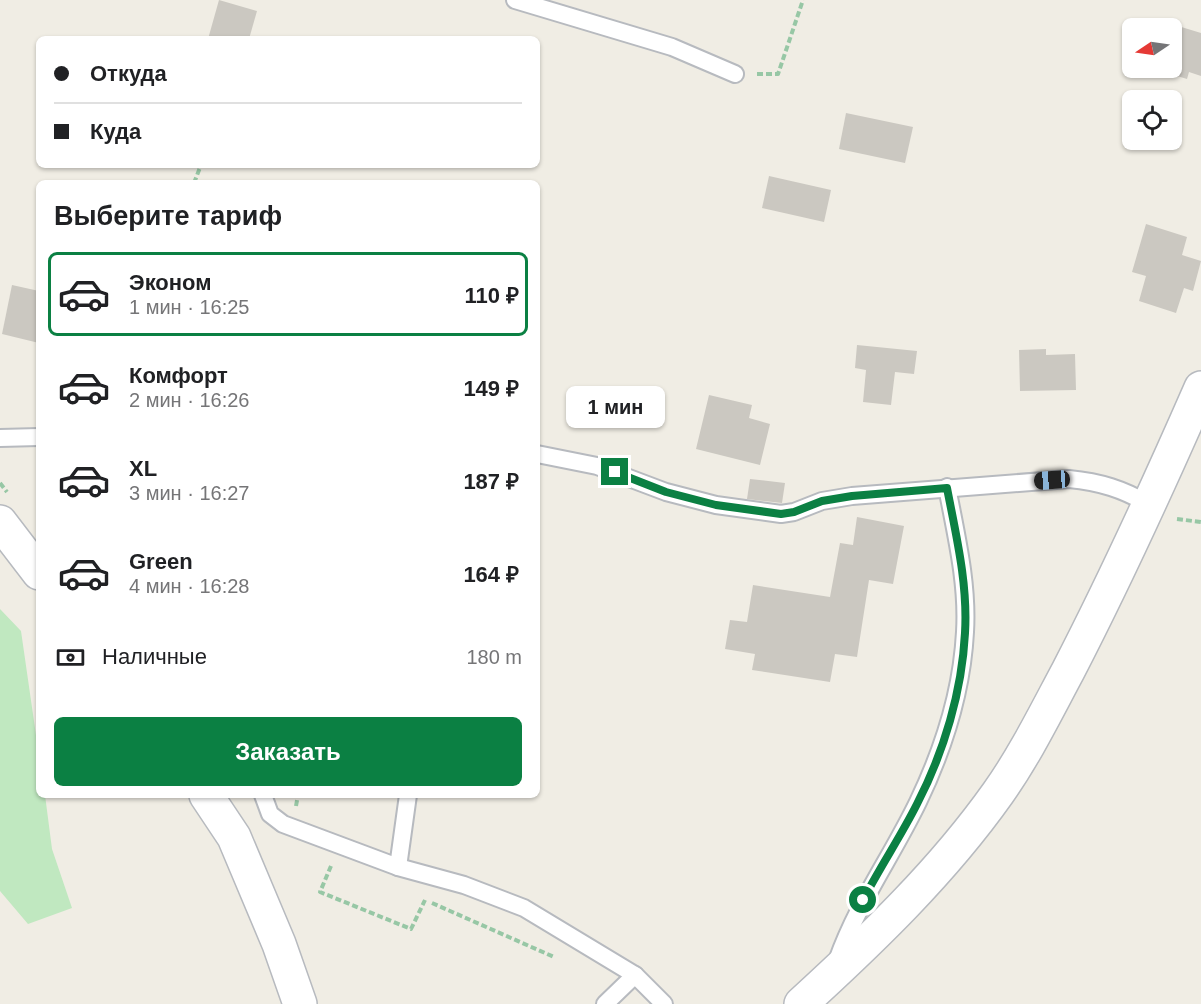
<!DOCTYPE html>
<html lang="ru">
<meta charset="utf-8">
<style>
:root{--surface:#fff;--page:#f2f2f2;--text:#202124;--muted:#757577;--line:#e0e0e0;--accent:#0b8043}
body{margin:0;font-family:Arial,sans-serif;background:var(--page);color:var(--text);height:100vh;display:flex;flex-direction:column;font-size:22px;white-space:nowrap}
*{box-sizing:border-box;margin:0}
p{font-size:20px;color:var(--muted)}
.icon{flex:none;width:33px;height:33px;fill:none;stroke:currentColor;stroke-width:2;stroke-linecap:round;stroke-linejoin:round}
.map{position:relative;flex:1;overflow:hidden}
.sheet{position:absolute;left:36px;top:180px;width:504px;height:618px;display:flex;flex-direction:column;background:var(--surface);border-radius:9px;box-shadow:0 2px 4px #0004}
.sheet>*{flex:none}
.hud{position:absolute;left:36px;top:36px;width:504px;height:132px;border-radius:9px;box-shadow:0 2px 4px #0004;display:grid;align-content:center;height:132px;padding:0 18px;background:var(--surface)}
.needle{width:39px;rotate:257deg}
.buttons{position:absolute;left:1122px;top:18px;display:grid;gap:12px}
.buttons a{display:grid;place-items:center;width:60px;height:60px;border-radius:9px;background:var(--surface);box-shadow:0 2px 4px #0004;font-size:30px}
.end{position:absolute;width:27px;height:27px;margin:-14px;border:8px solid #0b8043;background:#fff;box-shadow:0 0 0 3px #fff}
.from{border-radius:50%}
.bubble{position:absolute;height:42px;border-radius:9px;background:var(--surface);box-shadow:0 2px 4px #0004;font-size:20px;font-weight:700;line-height:42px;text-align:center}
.car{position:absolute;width:18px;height:36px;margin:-18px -9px;border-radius:8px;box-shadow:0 0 4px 2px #0007;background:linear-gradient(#222 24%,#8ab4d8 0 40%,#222 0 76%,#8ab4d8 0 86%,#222 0)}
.hud b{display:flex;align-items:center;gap:21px;height:57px;font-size:22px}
.hud b+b{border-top:2px solid var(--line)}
.hud i{width:15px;height:15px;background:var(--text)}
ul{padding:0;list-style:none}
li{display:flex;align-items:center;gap:18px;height:84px;margin:0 12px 9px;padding:0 6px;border:3px solid transparent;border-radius:9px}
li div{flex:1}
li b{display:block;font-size:22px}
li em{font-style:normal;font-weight:700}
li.selected{border-color:var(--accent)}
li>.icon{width:54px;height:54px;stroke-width:1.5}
h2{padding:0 18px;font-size:27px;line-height:72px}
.pay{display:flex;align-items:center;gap:15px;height:66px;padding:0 18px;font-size:22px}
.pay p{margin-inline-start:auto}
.cta{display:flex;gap:12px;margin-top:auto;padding:12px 18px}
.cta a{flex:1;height:69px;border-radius:9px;background:var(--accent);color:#fff;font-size:24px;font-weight:700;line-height:69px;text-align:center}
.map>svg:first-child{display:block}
</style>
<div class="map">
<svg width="1201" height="1004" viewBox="0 0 1201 1004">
<rect width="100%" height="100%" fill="#f0ede4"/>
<polygon fill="#c0e8c0" points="0,609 21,631 39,756 39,795 45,795 52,849 72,908 28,924 0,891"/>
<g fill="#cbc8c1">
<polygon points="219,0 257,11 249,39 208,39"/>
<polygon points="1155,19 1201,33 1201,76 1189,72 1187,79 1151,68 1172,68 1172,28 1152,28"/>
<polygon points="846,113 913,127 905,163 839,149"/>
<polygon points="769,176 831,190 824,222 762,208"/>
<polygon points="1146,224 1187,237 1182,255 1201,261 1193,291 1184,288 1176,313 1139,301 1146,276 1132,272"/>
<polygon points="12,285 39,291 39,343 2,334"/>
<polygon points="857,345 917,351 914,374 895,372 891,405 863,402 866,370 855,368"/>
<polygon points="1046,349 1046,355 1075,354 1076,390 1020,391 1019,350"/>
<polygon points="709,395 752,405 749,418 770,424 760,465 696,449"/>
<polygon points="750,479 785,483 782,503 747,499"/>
<polygon points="857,517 904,526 893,584 869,580 857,657 835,654 830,682 752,670 755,654 725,649 730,620 747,622 753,585 830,597 840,543 853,545"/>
</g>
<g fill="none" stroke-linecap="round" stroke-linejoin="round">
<g stroke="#b7babf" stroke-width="20">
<g id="lane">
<polyline points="515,0 672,47 735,74"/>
<polyline points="0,438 39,437"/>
<path d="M 537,454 L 597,466 L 666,492 L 716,505 L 781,514 L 794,512 L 822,501 L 852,496 L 1069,479 C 1100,482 1123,489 1150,505"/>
<polyline points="263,795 270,814 283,824 398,867 464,885 524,908 635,975 664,1004"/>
<polyline points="398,867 408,795"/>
<path d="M 837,961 C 857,904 892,856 918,802 C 943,750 962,690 965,632 C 968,583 956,535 947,487"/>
<polyline points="605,1004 635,975"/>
</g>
</g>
<g stroke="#b7babf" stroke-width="36">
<g id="street">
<polyline points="0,522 39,573"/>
<polyline points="206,795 234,837 279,944 300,1004"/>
<path d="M 801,1004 C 872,939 942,872 998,793 C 1025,755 1046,712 1068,671 C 1116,578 1159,484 1201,388"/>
</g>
</g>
<g stroke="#97c7a5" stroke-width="4" stroke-dasharray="6 3" stroke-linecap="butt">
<polyline points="757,74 778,74 803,0"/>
<polyline points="194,183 201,165"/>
<polyline points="0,483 7,492"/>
<polyline points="1177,519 1201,522"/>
<polyline points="296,806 298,795"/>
<polyline points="331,866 320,892 411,929 425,900"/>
<polyline points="432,903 554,957"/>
</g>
<use href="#lane" stroke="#fff" stroke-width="16"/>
<use href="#street" stroke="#fff" stroke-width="33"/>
</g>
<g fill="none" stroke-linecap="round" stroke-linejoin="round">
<path stroke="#0b8043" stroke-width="8" d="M 615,472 L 666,492 L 716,505 L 781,514 L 794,512 L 822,501 L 852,496 L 947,488 C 956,535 968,584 965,633 C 962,691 944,752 917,804 C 901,836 880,867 863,900"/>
</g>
</svg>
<div class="buttons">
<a><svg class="needle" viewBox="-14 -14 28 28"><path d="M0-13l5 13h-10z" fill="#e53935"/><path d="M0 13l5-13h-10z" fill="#757577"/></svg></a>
<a><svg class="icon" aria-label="locate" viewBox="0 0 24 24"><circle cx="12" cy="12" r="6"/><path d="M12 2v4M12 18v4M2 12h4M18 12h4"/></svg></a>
</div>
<i class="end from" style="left:863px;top:900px"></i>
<i class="end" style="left:615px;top:472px"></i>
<div class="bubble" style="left:566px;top:386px;width:99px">1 мин</div>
<i class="car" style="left:1052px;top:480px;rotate:266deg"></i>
<div class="hud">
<b><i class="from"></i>Откуда</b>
<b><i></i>Куда</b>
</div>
<section class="sheet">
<h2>Выберите тариф</h2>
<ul>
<li class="selected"><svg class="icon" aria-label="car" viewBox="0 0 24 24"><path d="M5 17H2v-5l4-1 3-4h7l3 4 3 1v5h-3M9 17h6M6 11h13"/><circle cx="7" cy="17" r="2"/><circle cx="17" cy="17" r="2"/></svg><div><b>Эконом</b><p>1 мин · 16:25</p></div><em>110 ₽</em></li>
<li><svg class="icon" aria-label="car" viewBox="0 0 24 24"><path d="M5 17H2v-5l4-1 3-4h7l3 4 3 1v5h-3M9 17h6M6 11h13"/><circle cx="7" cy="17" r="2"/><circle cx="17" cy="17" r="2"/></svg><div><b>Комфорт</b><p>2 мин · 16:26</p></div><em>149 ₽</em></li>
<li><svg class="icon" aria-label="car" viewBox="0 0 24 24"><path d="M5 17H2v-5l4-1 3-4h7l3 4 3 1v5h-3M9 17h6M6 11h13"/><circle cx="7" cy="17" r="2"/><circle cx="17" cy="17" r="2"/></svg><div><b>XL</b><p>3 мин · 16:27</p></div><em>187 ₽</em></li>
<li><svg class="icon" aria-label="car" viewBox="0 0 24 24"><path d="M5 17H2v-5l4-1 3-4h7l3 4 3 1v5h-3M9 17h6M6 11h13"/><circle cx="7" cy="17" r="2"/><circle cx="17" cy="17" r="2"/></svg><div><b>Green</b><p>4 мин · 16:28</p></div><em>164 ₽</em></li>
</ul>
<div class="pay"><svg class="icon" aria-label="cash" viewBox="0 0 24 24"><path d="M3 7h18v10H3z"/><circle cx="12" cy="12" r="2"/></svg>Наличные<p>180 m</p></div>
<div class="cta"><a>Заказать</a></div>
</section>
</div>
